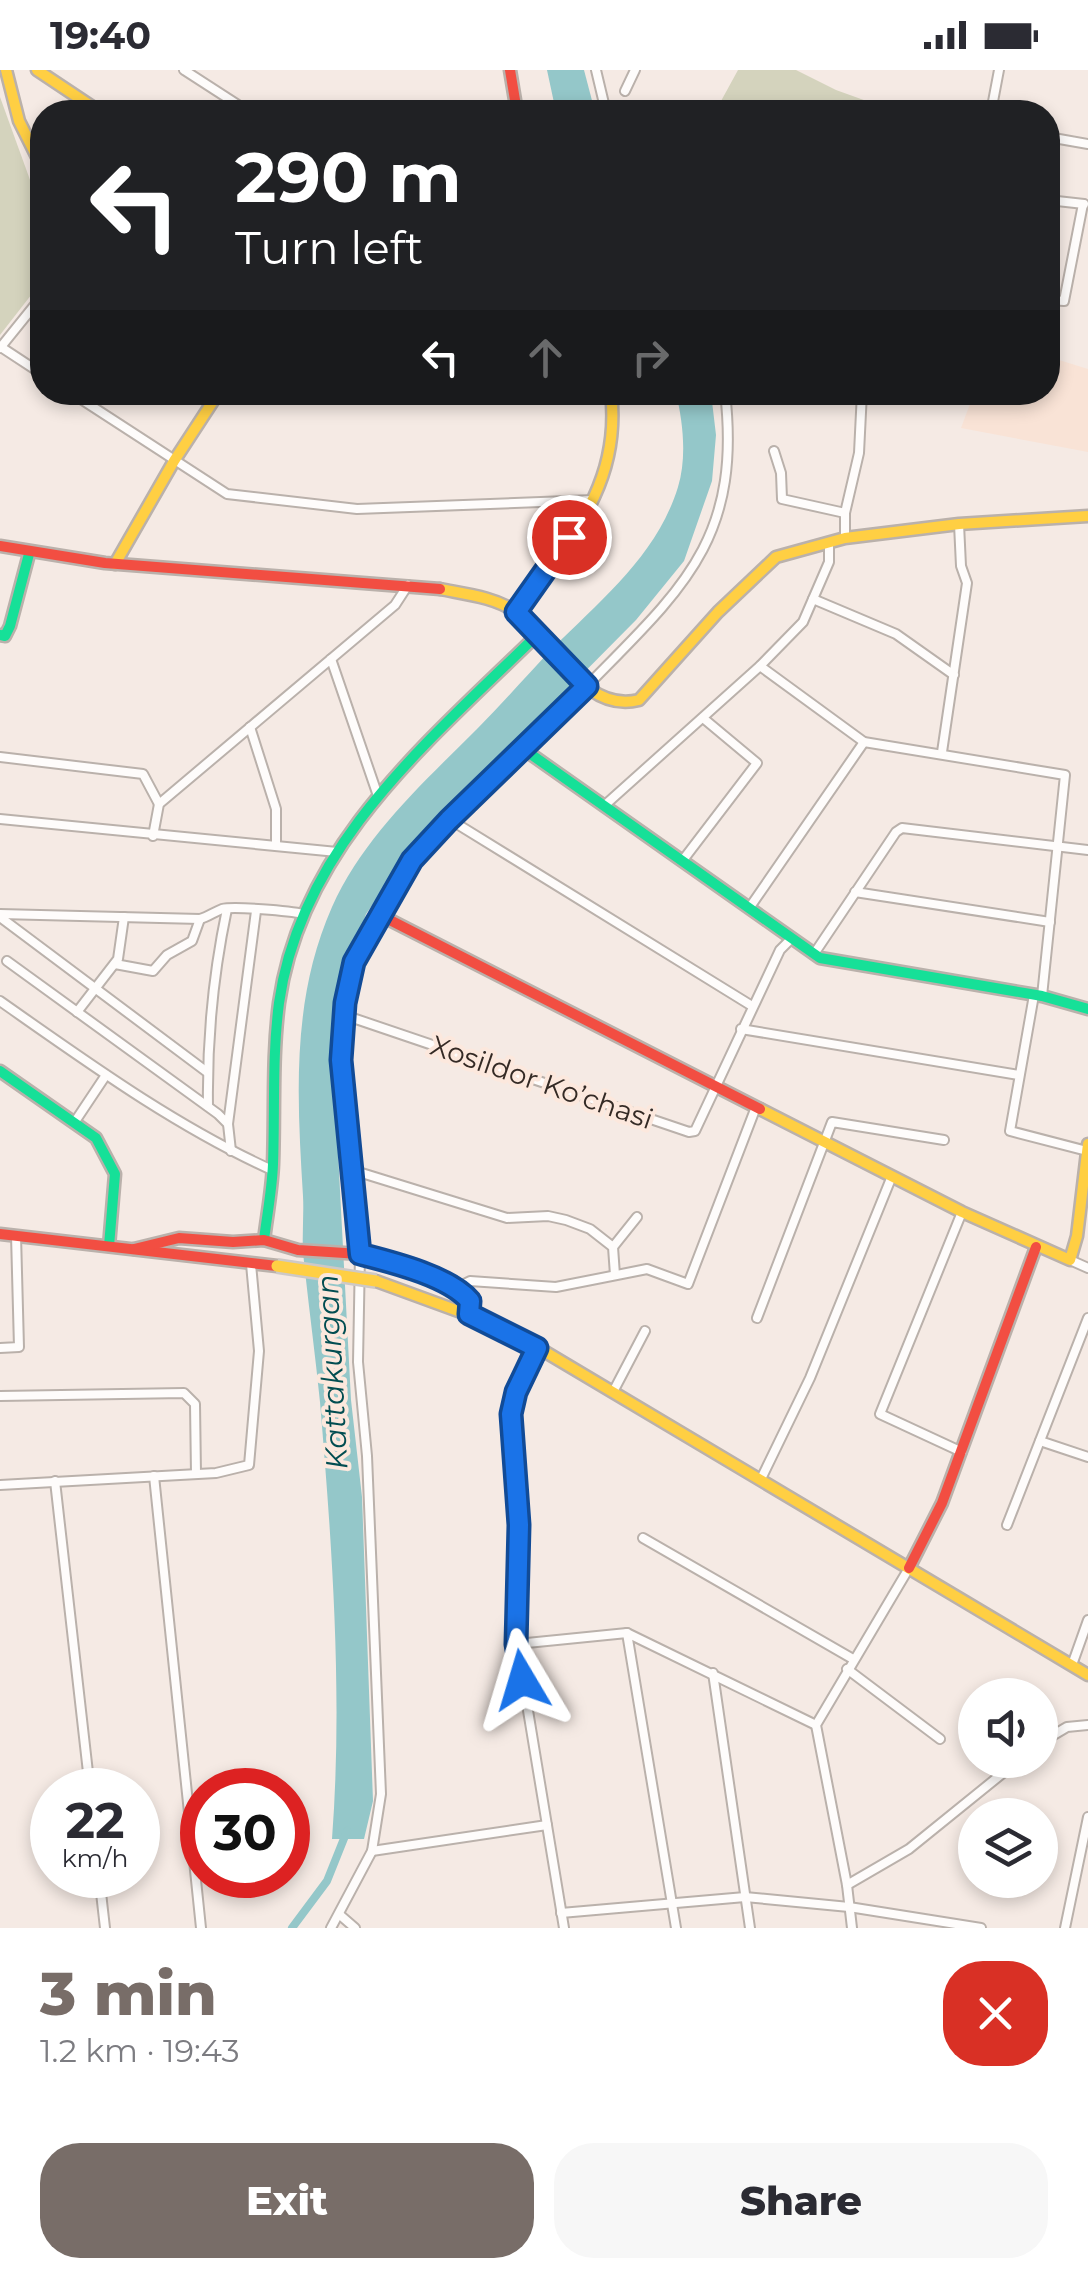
<!DOCTYPE html>
<html lang="en">
<head>
<meta charset="utf-8">
<style>
  body { margin:0; font-family:Montserrat,sans-serif; background:#f7f7f7; color:#2b2b33; height:100vh; display:flex; flex-direction:column; font-size:38px; white-space:nowrap }
  * { box-sizing:border-box; margin:0 }
  p { font-size:32px; color:#7c7c81 }
  .icon { flex:none; width:55px; height:55px; fill:none; stroke:currentColor; stroke-width:2; stroke-linecap:round; stroke-linejoin:round }
  .map { position:relative; height:1858px; overflow:hidden }
  .sheet { display:flex; flex-direction:column; background:#fff; flex:1 }
  .sheet>* { flex:none }
  .top-card { position:absolute; left:30px; top:30px; width:1030px; height:305px; border-radius:40px; box-shadow:0 5px 15px #0003; background:#202124; color:#fff; overflow:hidden }
  .tools { position:absolute; left:958px; top:1608px; display:grid; gap:20px }
  .tools a { display:grid; place-items:center; width:100px; height:100px; border-radius:50%; background:#fff; box-shadow:0 5px 15px #0003; font-size:50px }
  .speed { position:absolute; left:30px; top:1698px; display:flex; gap:20px; font-size:50px; font-weight:700; text-align:center }
  .speed>* { display:grid; place-content:center; width:130px; height:130px; border-radius:50%; background:#fff; box-shadow:0 5px 15px #0003; line-height:1 }
  .speed small { font-size:25px; font-weight:400 }
  .speed .limit { border:15px solid #d22; background:#fff; color:#111 }
  .pin { position:absolute; display:grid; place-items:center; width:85px; height:85px; color:#fff; margin:-42px; border:5px solid #fff; border-radius:50%; box-shadow:0 2px 10px #0007 }
  .me { position:absolute; width:110px; margin:-55px; rotate:353deg; stroke-linejoin:round; filter:drop-shadow(0 0 8px #0008) }
  .turn { display:flex; align-items:center; gap:35px; height:210px; padding:0 40px; font-size:45px }
  .turn .icon { width:130px; height:130px; stroke-width:2.5 }
  .turn b { display:block; font-size:70px; line-height:85px }
  .lanes { display:flex; align-items:center; height:95px; padding:0 40px; background:#0003; justify-content:center; gap:50px; direction:ltr }
  .lanes .off { opacity:.35 }
  .round { display:grid; place-items:center; flex:none; width:105px; height:105px; border-radius:40px; background:#f7f7f7 }
  .overview { display:flex; align-items:center; justify-content:space-between; height:170px; padding:0 40px }
  h1 { font-size:60px; font-weight:800; line-height:75px; color:#786d68 }
  .action { display:flex; gap:20px; margin-top:auto; padding:20px 40px }
  .action a { flex:1; height:115px; border-radius:40px; background:#786d68; color:#fff; font-size:40px; font-weight:800; line-height:115px; text-align:center }
  .action a+a { background:#f7f7f7; color:#2b2b33 }
  .status { display:flex; justify-content:space-between; align-items:center; height:70px; padding:0 50px; background:#fff; direction:ltr }
  .status svg { height:28px; fill:currentColor }
  .map>svg:first-child { display:block }
  .built { fill:#f9e3d6 }
  .green { fill:#d4d3bd }
  .water { fill:#94c7c9 }
  .lines { fill:none; stroke-linecap:round; stroke-linejoin:round }
  .canal { stroke:#94c7c9; stroke-width:8 }
  .street-casing { stroke:#bab1ab; stroke-width:12 }
  .fast-casing { stroke:#bab1ab; stroke-width:15 }
  .slow-casing { stroke:#bab1ab; stroke-width:15 }
  .jam-casing { stroke:#bab1ab; stroke-width:15 }
  .street { stroke:#fefcfb; stroke-width:8 }
  .fast { stroke:#16e098; stroke-width:10 }
  .slow { stroke:#ffcf43; stroke-width:10 }
  .jam { stroke:#f24e42; stroke-width:10 }
  .slow-bridge-casing { stroke:#cec9c6; stroke-width:16; stroke-linecap:butt }
  .slow-bridge { stroke:#ffcf43; stroke-width:11 }
  .route-casing { stroke:#114b97; stroke-width:25 }
  .route { stroke:#1a73e8; stroke-width:18 }
  .labels { text-anchor:middle; dominant-baseline:central; stroke-width:8; stroke-linejoin:round; paint-order:stroke }
  .street-label { font-size:28px; fill:#342a25; stroke:#fce8dd }
  .water-label { font-size:30px; font-style:italic; fill:#024d51; stroke:#fce8dd }
</style>
</head>
<body>
<div class="status"><b>19:40</b><svg viewBox="0 0 49 12"><path d="M0 12V9h3v3zM5 12V6h3v6zM10 12V3h3v9zM15 12V0h3v12zM26 1h20v11H26zM47 4h2v5h-2z"/></svg></div>
<div class="map">
<svg width="1088" height="1858" viewBox="0 0 1088 1858">
  <rect width="100%" height="100%" fill="#f5eae4"/>
  <path class="built" d="M 1048,275 L 1057,277 L 1059,290 L 1088,299 L 1088,382 L 961,358 L 974,323 L 1048,322 Z"/>
  <g class="green">
    <path d="M 738,0 L 796,0 L 836,20 L 897,42 L 715,42 Z"/>
    <path d="M 0,27 L 42,143 L 42,211 L 0,265 Z"/>
  </g>
  <g class="water">
    <path d="M 547,0 L 584,0 L 595,42 L 556,42 Z"/>
    <path d="M 676,323 L 711,323 L 716,365 L 712,411 L 684,491 L 636,550 L 418,770 L 366,844 L 338,929 L 333,987 L 351,1330 L 362,1427 L 373,1731 L 364,1769 L 332,1769 C 343,1624 332,1476 320,1332 C 315,1282 308,1232 303,1182 C 302,1163 304,1145 303,1126 C 297,1027 291,930 332,837 C 364,766 423,713 477,659 C 503,633 527,605 553,578 C 602,529 657,485 678,417 C 687,387 683,352 676,323 Z"/>
  </g>
  <g class="lines">
    <path class="canal" d="M 292,1858 L 327,1811 L 347,1761"/>
    <g class="street-casing">
      <g id="street">
        <path d="M 184,0 L 249,42"/>
        <path d="M 596,0 L 606,42"/>
        <path d="M 625,21 L 635,0"/>
        <path d="M 892,36 L 923,42"/>
        <path d="M 991,42 L 999,0"/>
        <path d="M 1048,67 L 1088,74"/>
        <path d="M 1048,130 L 1084,134"/>
        <path d="M 1048,230 L 1064,231 L 1083,134"/>
        <path d="M 1,277 L 42,304"/>
        <path d="M 0,278 L 42,226"/>
        <path d="M 70,322 L 227,424 L 357,439 L 593,430"/>
        <path d="M 774,381 L 781,403 L 782,429 L 845,443"/>
        <path d="M 845,468 L 845,443 L 859,383 L 862,322"/>
        <path d="M 813,529 L 896,564 L 954,605"/>
        <path d="M 331,589 L 378,726"/>
        <path d="M 760,596 L 864,672 L 1065,705 L 1042,926"/>
        <path d="M 587,616 C 682,519 742,470 725,322"/>
        <path d="M 250,657 L 276,739 L 276,775"/>
        <path d="M 942,682 L 967,513 L 961,496 L 959,454"/>
        <path d="M 0,687 L 143,704 L 159,734"/>
        <path d="M 605,735 L 760,596 L 803,552 L 829,492 L 829,474"/>
        <path d="M 0,749 L 337,782"/>
        <path d="M 449,749 L 752,936"/>
        <path d="M 153,766 L 159,734 L 395,535 L 408,515"/>
        <path d="M 683,790 L 757,693 L 703,648"/>
        <path d="M 855,822 L 1050,852"/>
        <path d="M 750,837 L 864,672"/>
        <path d="M 0,844 L 200,849 C 208,847 214,842 222,839 C 234,836 290,841 304,844"/>
        <path d="M 0,847 L 207,1002"/>
        <path d="M 814,884 L 896,762 L 902,758 L 1088,780"/>
        <path d="M 7,891 L 218,1044 L 228,1054 L 231,1081"/>
        <path d="M 115,894 L 153,901 L 167,885 L 192,871 L 200,849"/>
        <path d="M 1034,925 L 1010,1061 L 1087,1081"/>
        <path d="M 0,931 C 87,992 175,1056 272,1100"/>
        <path d="M 77,942 L 118,889 L 124,847"/>
        <path d="M 344,945 L 689,1062 L 695,1061 L 780,880 L 792,868"/>
        <path d="M 741,959 L 1019,1005"/>
        <path d="M 208,1036 C 207,969 213,905 227,839"/>
        <path d="M 74,1053 L 106,1005"/>
        <path d="M 228,1054 L 256,841"/>
        <path d="M 352,1100 L 507,1148 L 548,1146 L 566,1150 L 590,1159 L 613,1177 L 615,1205"/>
        <path d="M 613,1177 L 637,1147"/>
        <path d="M 1070,1190 L 1088,1198"/>
        <path d="M 456,1218 L 470,1211 L 556,1217 L 647,1199 L 688,1214 L 756,1037"/>
        <path d="M 757,1248 L 832,1052 L 944,1070"/>
        <path d="M 537,1277 L 516,1322 L 511,1344 L 519,1455 L 517,1574 L 564,1858"/>
        <path d="M 0,1278 L 19,1277 L 16,1165"/>
        <path d="M 613,1322 L 645,1261"/>
        <path d="M 0,1326 L 184,1323 L 195,1334 L 196,1404"/>
        <path d="M 1040,1371 L 1088,1387"/>
        <path d="M 962,1382 L 880,1344 L 962,1142"/>
        <path d="M 154,1406 L 201,1858"/>
        <path d="M 761,1409 L 810,1308 L 892,1106"/>
        <path d="M 55,1411 L 90,1720"/>
        <path d="M 0,1415 L 216,1403 L 249,1395 L 259,1281 L 251,1194"/>
        <path d="M 1007,1455 L 1088,1248"/>
        <path d="M 643,1468 L 853,1589"/>
        <path d="M 627,1563 L 676,1858"/>
        <path d="M 517,1574 L 627,1563 L 816,1655"/>
        <path d="M 1072,1595 L 1088,1550"/>
        <path d="M 847,1599 L 940,1669"/>
        <path d="M 713,1603 L 750,1858"/>
        <path d="M 1040,1673 L 1067,1657 L 1088,1655"/>
        <path d="M 372,1781 L 547,1755"/>
        <path d="M 99,1805 L 105,1858"/>
        <path d="M 847,1815 L 909,1779 L 1019,1690"/>
        <path d="M 561,1843 L 745,1827 L 849,1837 L 981,1858"/>
        <path d="M 340,1845 L 355,1858"/>
        <path d="M 331,1858 L 372,1781 L 381,1724 L 367,1386 L 358,1292 L 360,1184"/>
        <path d="M 852,1858 L 847,1815 L 816,1655 L 909,1498"/>
        <path d="M 1065,1858 L 1088,1747"/>
      </g>
    </g>
    <g class="fast-casing">
      <g id="fast">
        <path d="M 0,565 L 5,566 L 10,556 L 29,484"/>
        <path d="M 522,678 L 820,888 L 1042,926 L 1088,939"/>
        <path d="M 0,1001 L 96,1068 L 115,1104 L 109,1176"/>
        <path d="M 264,1170 C 267,1145 272,1120 273,1094 C 275,1040 272,987 279,933 C 301,775 430,670 537,565"/>
        <path d="M 360,1184 L 341,989 L 345,933 L 354,892 L 412,790 L 449,749 L 587,616"/>
      </g>
    </g>
    <g class="slow-casing">
      <g id="slow">
        <path d="M 6,0 L 19,51 L 42,97"/>
        <path d="M 37,0 L 100,42"/>
        <path d="M 115,494 L 174,391 L 219,322"/>
        <path d="M 440,519 C 465,524 495,527 516,542 C 555,570 582,644 639,630 L 718,542 L 776,487 L 845,468 L 959,454 L 1088,446"/>
        <path d="M 515,542 C 568,470 622,417 611,322"/>
        <path d="M 760,1039 L 962,1142 L 1070,1190 L 1077,1166 L 1088,1074"/>
        <path d="M 376,1211 L 469,1245 L 537,1277 L 1088,1605"/>
      </g>
    </g>
    <g class="jam-casing">
      <g id="jam">
        <path d="M 510,0 L 517,42"/>
        <path d="M 0,476 L 105,493 L 440,519"/>
        <path d="M 380,845 L 760,1039"/>
        <path d="M 0,1164 L 277,1196"/>
        <path d="M 134,1179 L 179,1168 L 233,1172 L 264,1170 L 298,1180 L 360,1184 L 456,1218 L 470,1231 L 469,1245"/>
        <path d="M 909,1498 L 942,1433 L 1036,1177"/>
      </g>
    </g>
    <use href="#street" class="street"/>
    <use href="#fast" class="fast"/>
    <use href="#slow" class="slow"/>
    <use href="#jam" class="jam"/>
    <g class="slow-bridge-casing">
      <path id="slow-bridge" d="M 277,1196 L 376,1211"/>
    </g>
    <use href="#slow-bridge" class="slow-bridge"/>
  </g>
  <g class="lines">
    <g class="route-casing">
      <path id="route" d="M 522,1610 L 516,1574 L 519,1455 L 511,1344 L 516,1322 L 537,1278 L 469,1244 L 470,1231 C 449,1206 391,1192 360,1184 L 341,990 L 345,933 L 354,892 L 412,790 L 449,750 L 587,616 L 516,542 L 569,467"/>
    </g>
    <use href="#route" class="route"/>
  </g>
  <g class="labels">
    <g class="street-label">
      <text transform="translate(542 1012) rotate(19)">Xosildor Ko’chasi</text>
    </g>
    <g class="water-label">
      <text transform="translate(332 1302) rotate(-93)">Kattakurgan</text>
    </g>
  </g>
</svg>
<div class="tools">
<a><svg class="icon" aria-label="sound" viewBox="0 0 24 24"><path d="M4 9h4l5-4v14l-5-4H4zM17 9q2 3 0 6"/></svg></a>
<a><svg class="icon" aria-label="layers" viewBox="0 0 24 24"><path d="M12 4l9 5-9 5-9-5zM3 14l9 5 9-5"/></svg></a>
</div>
<div class="speed"><div>22<small>km/h</small></div><div class="limit">30</div></div>
<div class="pin" style="left:569px;top:467px;background:#d93025"><svg class="icon" aria-label="arrive" viewBox="0 0 24 24"><path d="M6 21V4h12l-3 4 3 4H6"/></svg></div>
<svg class="me" style="left:522px;top:1610px" viewBox="-20 -20 40 40"><path d="M0-17L14 15 0 8-14 15z" fill="#1a73e8" stroke="#fff" stroke-width="4"/></svg>
<div class="top-card">
<div class="turn"><svg class="icon" aria-label="left" viewBox="0 0 24 24"><path d="M17 20v-9H6M10 6l-5 5 5 5"/></svg><div><b>290 m</b>Turn left</div></div>
<div class="lanes"><svg class="icon" aria-label="left" viewBox="0 0 24 24"><path d="M17 20v-9H6M10 6l-5 5 5 5"/></svg><svg class="icon off" aria-label="ahead" viewBox="0 0 24 24"><path d="M12 20V5M6 11l6-6 6 6"/></svg><svg class="icon off" aria-label="right" viewBox="0 0 24 24"><path d="M7 20v-9h11M14 6l5 5-5 5"/></svg></div>
</div>
</div>
<section class="sheet">
<div class="overview"><div><h1>3 min</h1><p>1.2 km · 19:43</p></div><a class="round" style="background:#d93025;color:#fff"><svg class="icon" aria-label="close" viewBox="0 0 24 24"><path d="M6 6l12 12M18 6L6 18"/></svg></a></div>
<div class="action"><a>Exit</a><a>Share</a></div>
</section>
</body>
</html>
